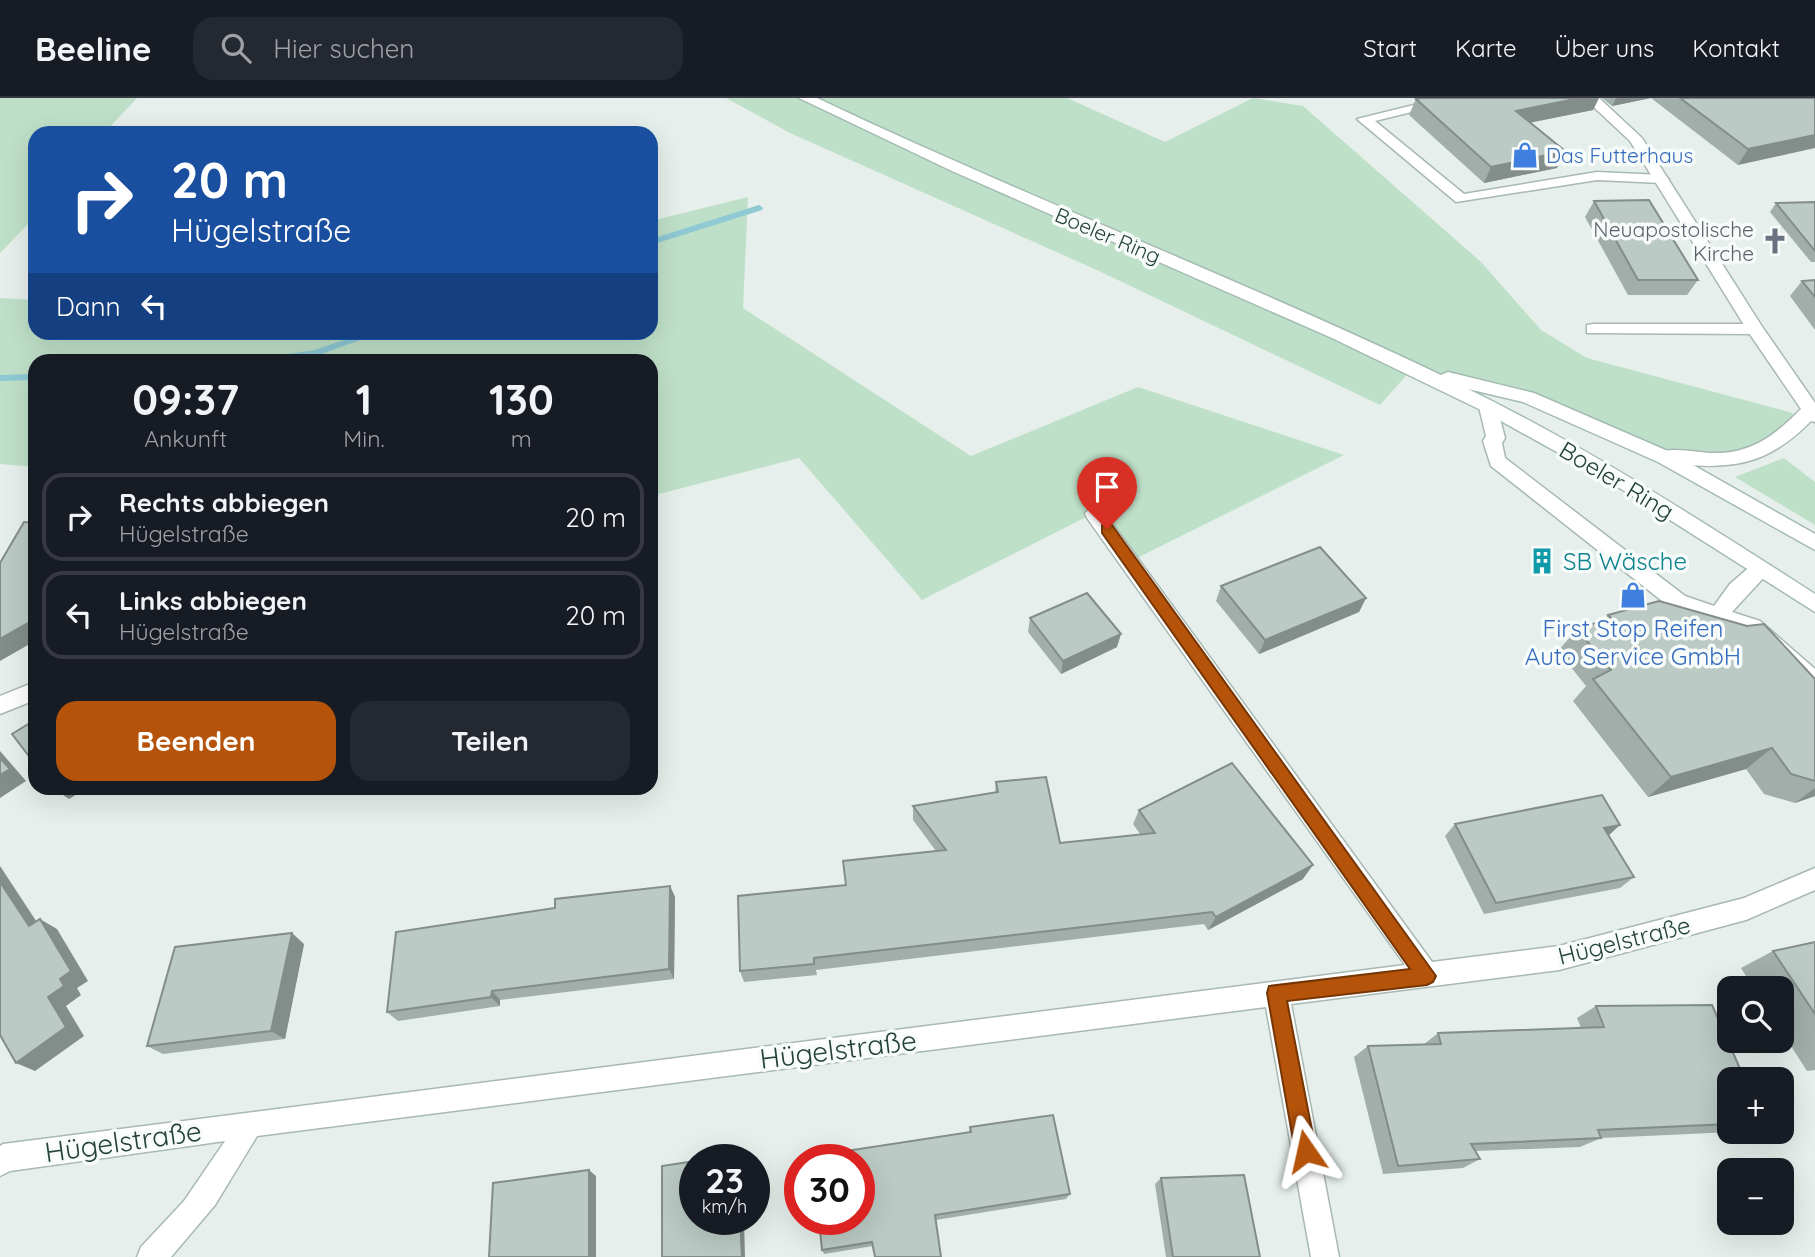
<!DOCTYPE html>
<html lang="de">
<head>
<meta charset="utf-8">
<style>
  body { margin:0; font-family:Quicksand,sans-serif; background:#242831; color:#f1f3f6; height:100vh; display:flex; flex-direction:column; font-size:26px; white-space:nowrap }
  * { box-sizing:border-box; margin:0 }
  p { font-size:23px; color:#9ea1a6 }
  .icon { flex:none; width:38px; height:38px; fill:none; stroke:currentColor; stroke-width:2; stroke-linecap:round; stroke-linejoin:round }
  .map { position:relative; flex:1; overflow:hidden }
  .sheet { position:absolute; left:28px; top:256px; width:630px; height:441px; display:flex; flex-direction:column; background:#171b24; border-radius:21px; box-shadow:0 7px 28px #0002 }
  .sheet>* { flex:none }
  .top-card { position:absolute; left:28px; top:28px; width:630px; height:214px; border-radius:21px; box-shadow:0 7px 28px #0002; background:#1a4fa0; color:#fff; overflow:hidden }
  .tools { position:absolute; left:1717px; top:878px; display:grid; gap:14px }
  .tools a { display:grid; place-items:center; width:77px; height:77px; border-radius:14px; background:#171b24; box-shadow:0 7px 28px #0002; font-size:35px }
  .speed { position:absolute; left:679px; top:1046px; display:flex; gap:14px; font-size:35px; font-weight:700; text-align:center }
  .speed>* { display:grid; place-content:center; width:91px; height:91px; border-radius:50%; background:#171b24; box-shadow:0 7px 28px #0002; line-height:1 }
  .speed small { font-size:18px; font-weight:400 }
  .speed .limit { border:10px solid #d22; background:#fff; color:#111 }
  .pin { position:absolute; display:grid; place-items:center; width:60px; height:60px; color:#fff; margin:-72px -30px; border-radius:50% 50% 50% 0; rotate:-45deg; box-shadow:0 0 7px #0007 }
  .pin .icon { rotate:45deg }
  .me { position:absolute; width:77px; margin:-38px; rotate:349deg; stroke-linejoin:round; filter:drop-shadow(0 0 5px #0008) }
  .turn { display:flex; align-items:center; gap:24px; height:147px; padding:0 28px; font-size:32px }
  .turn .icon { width:91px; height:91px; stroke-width:2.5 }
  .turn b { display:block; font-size:49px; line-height:60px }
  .then { display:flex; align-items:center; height:66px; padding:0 28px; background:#0003; gap:14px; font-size:26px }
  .eta { display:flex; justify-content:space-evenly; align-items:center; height:119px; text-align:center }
  .eta b { font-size:42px; font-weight:700; line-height:49px }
  .cta { display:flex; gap:14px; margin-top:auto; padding:14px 28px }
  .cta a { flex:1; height:80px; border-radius:21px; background:#b45309; color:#fff; font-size:28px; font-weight:700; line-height:80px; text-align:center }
  .cta a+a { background:#242831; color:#f1f3f6 }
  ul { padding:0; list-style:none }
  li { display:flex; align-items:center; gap:21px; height:88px; margin:0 14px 10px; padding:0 14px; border:4px solid #363941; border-radius:21px }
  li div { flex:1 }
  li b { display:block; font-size:26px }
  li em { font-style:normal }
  header { display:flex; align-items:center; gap:42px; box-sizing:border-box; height:98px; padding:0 35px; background:#171b24; border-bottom:2px solid #363941 }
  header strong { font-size:33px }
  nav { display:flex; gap:38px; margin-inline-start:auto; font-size:24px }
  .search { width:490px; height:63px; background:#242831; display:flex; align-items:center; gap:18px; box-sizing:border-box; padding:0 24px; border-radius:21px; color:#9ea1a6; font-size:26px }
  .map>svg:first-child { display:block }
  .green { fill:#bfe0c8 }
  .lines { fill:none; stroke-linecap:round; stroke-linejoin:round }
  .stream { fill:#8ec9d4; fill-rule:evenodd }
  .service-casing { stroke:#a8b8b2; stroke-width:3 }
  .minor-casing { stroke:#a8b8b2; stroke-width:3 }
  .secondary-casing { stroke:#a4bbb3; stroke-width:3 }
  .service { fill:#fff; fill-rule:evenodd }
  .minor { fill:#fff; fill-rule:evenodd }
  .secondary { fill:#fff; fill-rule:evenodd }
  .wall { fill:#a1aea9 }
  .shaded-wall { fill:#838d89 }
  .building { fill:#bbcac4; stroke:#838d89; stroke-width:2 }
  .route { fill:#b45309; stroke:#753606; stroke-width:2 }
  .labels { text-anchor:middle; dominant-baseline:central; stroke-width:7; stroke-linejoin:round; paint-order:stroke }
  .far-shop-label { font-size:21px; fill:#366cbe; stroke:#f7fbf9; text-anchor:start }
  .far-worship-label { font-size:21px; fill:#5b616d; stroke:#f7fbf9; text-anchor:end }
  .far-street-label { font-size:21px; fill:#24423a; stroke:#f7fbf9 }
  .street-label { font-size:24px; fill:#24423a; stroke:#f7fbf9 }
  .culture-label { font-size:24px; fill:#0d838f; stroke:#f7fbf9; text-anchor:start }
  .shop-label { font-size:24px; fill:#366cbe; stroke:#f7fbf9 }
  .near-street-label { font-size:28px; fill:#24423a; stroke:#f7fbf9 }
</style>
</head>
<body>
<header>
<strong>Beeline</strong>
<div class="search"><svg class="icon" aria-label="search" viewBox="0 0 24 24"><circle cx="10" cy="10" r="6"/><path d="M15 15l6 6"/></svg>Hier suchen</div>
<nav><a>Start</a><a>Karte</a><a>Über uns</a><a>Kontakt</a></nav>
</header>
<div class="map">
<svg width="1815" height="1159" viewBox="0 0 1815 1159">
  <rect width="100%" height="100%" fill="#e6efeb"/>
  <g class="green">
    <path d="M 0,0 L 137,0 L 104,35 L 35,35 L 35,119 L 0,155 Z"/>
    <path d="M 726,0 L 1067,0 L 1165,44 L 1253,0 L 1303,8 L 1480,163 L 1541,232 L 1587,260 L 1793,315 L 1783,343 L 1753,358 L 1664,359 L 1528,299 L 1412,271 L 1380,307 L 1099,173 L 790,35 Z"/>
    <path d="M 748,99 L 743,210 L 971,358 L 1138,289 L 1344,357 L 1131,463 L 1094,415 L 922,502 L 799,360 L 651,398 L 651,262 L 35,262 L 35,369 L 0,366 L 0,200 L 35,202 L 35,234 L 651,234 L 651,123 Z"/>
    <path d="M 1784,360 L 1815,384 L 1815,427 L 1735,379 Z"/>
  </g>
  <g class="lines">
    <g class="stream">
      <path d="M 759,107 L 763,110 L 762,112 L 651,147 L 651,141 Z"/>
      <path d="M 366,234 L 382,234 L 316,258 L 287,262 L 263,262 L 268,259 L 315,252 Z"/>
      <path d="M 35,276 L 35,282 L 0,283 L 0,277 Z"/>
    </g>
    <g class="service-casing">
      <g id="service">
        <path d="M 1442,0 L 1468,0 L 1375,23 L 1464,96 L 1597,74 L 1662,77 L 1669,81 L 1662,85 L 1597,82 L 1456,104 L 1357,21 Z"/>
        <path d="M 1593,226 L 1755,226 L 1763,231 L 1755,236 L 1587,235 L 1587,227 Z"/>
        <path d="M 1488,303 L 1497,309 L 1505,340 L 1502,345 L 1505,360 L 1685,498 L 1714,508 L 1730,486 L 1753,466 L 1767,466 L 1770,471 L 1767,476 L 1732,514 L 1760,523 L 1815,571 L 1815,593 L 1808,590 L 1746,535 L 1671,510 L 1491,368 L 1483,343 L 1486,338 L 1479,309 Z"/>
      </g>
    </g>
    <g class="minor-casing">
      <g id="minor">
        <path d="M 1584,0 L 1599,0 L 1642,40 L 1761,227 L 1815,305 L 1815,324 L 1811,323 C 1771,363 1741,371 1685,367 C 1675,366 1661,368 1655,359 C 1663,346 1698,355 1712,355 C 1751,356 1774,338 1801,311 L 1749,235 L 1630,43 Z"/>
        <path d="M 1094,408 L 1101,410 L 1432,864 L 1559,848 L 1744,800 L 1815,770 L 1815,792 L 1746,822 L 1559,872 L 1291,906 L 1339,1159 L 1311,1159 L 1266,909 L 257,1038 L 215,1107 L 171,1159 L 137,1159 L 141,1149 L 184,1103 L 225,1043 L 10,1073 L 0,1078 L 0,1048 L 3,1046 L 1405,867 L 1087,420 L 1085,415 Z"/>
        <path d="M 35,584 L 35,602 L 0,616 L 0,598 Z"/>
      </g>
    </g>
    <g class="secondary-casing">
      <path id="secondary" d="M 799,0 L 817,0 C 1023,98 1236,179 1441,277 L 1448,274 L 1534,295 L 1670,354 L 1815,436 L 1815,452 L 1658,364 L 1523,304 L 1468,291 C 1589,350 1701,423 1815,496 L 1815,514 L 1607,382 L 1483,313 L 1332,240 L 952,73 Z"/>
    </g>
    <use href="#service" class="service"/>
    <use href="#minor" class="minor"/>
    <use href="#secondary" class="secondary"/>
  </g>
  <g class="wall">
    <path d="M 1421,0 L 1599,0 L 1593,12 L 1530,24 L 1557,70 L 1484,85 L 1409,17 L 1416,1 Z"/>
    <path d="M 1602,0 L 1815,0 L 1738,67 L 1651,0 L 1612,8 Z"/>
    <path d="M 1594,103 L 1698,182 L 1687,197 L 1628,197 L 1585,119 Z"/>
    <path d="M 1815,104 L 1815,164 L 1811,164 L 1770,114 L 1776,105 Z"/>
    <path d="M 1815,182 L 1815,232 L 1790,198 L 1802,183 Z"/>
    <path d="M 1221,488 L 1366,500 L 1359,514 L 1259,556 L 1216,503 Z"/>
    <path d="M 1608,517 L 1815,581 L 1815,698 L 1795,705 L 1764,696 L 1746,671 L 1648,699 L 1573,603 L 1586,588 L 1558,553 L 1577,531 L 1604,522 Z"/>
    <path d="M 1030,520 L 1117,549 L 1061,576 L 1028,534 Z"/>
    <path d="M 996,684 L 1060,745 L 1140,736 L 1133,726 L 1139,712 L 1303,781 L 1208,832 L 1204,826 L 816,872 L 817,877 L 744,884 L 740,873 L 846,787 L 936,753 L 913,722 L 913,708 L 995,694 Z"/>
    <path d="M 1455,726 L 1608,737 L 1634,779 L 1620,790 L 1484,816 L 1445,738 Z"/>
    <path d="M 670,788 L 675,799 L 674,881 L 500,902 L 500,908 L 398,923 L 387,914 L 555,810 Z"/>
    <path d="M 1815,844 L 1815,972 L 1807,973 L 1782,934 L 1782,891 L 1754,891 L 1741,870 L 1773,853 Z"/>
    <path d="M 304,846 L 285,941 L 163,956 L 147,948 Z"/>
    <path d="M 1596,908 L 1729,982 L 1729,1034 L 1733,1034 L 1601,1040 L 1580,1049 L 1476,1053 L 1480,1061 L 1463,1070 L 1383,1076 L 1354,959 L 1368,948 L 1423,947 L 1438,935 L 1581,930 L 1577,920 Z"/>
    <path d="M 970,1029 L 1070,1096 L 1066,1101 L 936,1122 L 873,1148 L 824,1156 L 822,1152 L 969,1035 Z"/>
    <path d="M 1161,1080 L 1260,1159 L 1166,1159 L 1155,1086 Z"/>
  </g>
  <g class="shaded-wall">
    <path d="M 1580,0 L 1599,0 L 1593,12 L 1509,29 L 1516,13 Z"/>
    <path d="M 1616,0 L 1651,0 L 1612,8 Z"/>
    <path d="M 1815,37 L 1815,50 L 1738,67 L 1748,51 Z"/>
    <path d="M 1565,53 L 1557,70 L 1484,85 L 1491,69 Z"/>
    <path d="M 1366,500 L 1359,514 L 1259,556 L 1265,542 Z"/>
    <path d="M 35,521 L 35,543 L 0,563 L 0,541 Z"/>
    <path d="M 1121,536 L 1117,549 L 1061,576 L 1063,563 Z"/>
    <path d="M 1772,650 L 1746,671 L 1648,699 L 1671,679 Z"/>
    <path d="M 0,653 L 26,683 L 0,700 Z"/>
    <path d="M 53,690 L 87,690 L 69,701 Z"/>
    <path d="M 1815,690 L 1815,698 L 1795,705 Z"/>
    <path d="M 1620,727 L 1607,739 L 1604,730 Z"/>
    <path d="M 1313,767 L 1303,781 L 1208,832 L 1216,819 Z"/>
    <path d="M 0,768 L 46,838 L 29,828 L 0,784 Z"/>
    <path d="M 670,788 L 675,799 L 674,881 L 669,871 Z"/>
    <path d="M 40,821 L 57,831 L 88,883 L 77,890 L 81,897 L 66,908 L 84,938 L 35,973 L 16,965 L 48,899 L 60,881 Z"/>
    <path d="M 292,835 L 304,846 L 285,941 L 271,933 Z"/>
    <path d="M 492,893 L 500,902 L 500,908 L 491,899 Z"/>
    <path d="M 589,1072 L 596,1078 L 596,1159 L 589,1159 Z"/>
    <path d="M 740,1122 L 744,1122 L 745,1159 L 742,1159 Z"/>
  </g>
  <g class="building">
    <path d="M 1421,0 L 1580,0 L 1516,13 L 1565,53 L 1491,69 L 1416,1 Z"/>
    <path d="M 1680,0 L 1815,0 L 1815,37 L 1748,51 Z"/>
    <path d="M 1649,102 L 1698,182 L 1638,182 L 1594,103 Z"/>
    <path d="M 1815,104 L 1815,153 L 1776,105 Z"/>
    <path d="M 1815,182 L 1815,199 L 1802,183 Z"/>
    <path d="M 24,424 L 35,425 L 35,521 L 0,541 L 0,465 Z"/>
    <path d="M 1320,449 L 1366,500 L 1265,542 L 1221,488 Z"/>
    <path d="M 1087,495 L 1121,536 L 1063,563 L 1030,520 Z"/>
    <path d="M 1659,503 L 1747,528 L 1764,526 L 1815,581 L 1815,683 L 1791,676 L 1772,650 L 1671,679 L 1593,581 L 1611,572 L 1577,531 L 1611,520 L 1608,517 Z"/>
    <path d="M 35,622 L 35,666 L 12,636 Z"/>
    <path d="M 0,660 L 10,671 L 0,677 Z"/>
    <path d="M 1232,665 L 1313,767 L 1216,819 L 1212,814 L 814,860 L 814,866 L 740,873 L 738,798 L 846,787 L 843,763 L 946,752 L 913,708 L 998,694 L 996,684 L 1046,679 L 1060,745 L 1155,735 L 1139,712 Z"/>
    <path d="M 1602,697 L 1620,727 L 1604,730 L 1634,779 L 1496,805 L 1455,726 Z"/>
    <path d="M 0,784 L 29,828 L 40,821 L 71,873 L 60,881 L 64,888 L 48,899 L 66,929 L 16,965 L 0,937 Z"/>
    <path d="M 670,788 L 669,871 L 492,893 L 491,899 L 387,914 L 396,834 L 555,810 L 555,801 Z"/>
    <path d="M 292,835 L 271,933 L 147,948 L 175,849 Z"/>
    <path d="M 1815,844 L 1815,916 L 1773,853 Z"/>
    <path d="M 1712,907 L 1745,982 L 1729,982 L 1729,1026 L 1598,1032 L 1601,1040 L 1471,1046 L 1480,1061 L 1398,1068 L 1368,948 L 1441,946 L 1438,935 L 1604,929 L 1596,908 Z"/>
    <path d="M 1053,1017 L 1070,1096 L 935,1117 L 941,1159 L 875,1159 L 872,1144 L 822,1152 L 819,1122 L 859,1122 L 859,1062 L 814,1062 L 813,1058 L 971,1034 L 970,1029 Z"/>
    <path d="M 737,1058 L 737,1062 L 703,1062 Z"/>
    <path d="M 695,1063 L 695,1122 L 740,1122 L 742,1159 L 662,1159 L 662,1068 Z"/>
    <path d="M 589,1072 L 589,1159 L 489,1159 L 493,1085 Z"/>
    <path d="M 1244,1077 L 1260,1159 L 1173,1159 L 1161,1080 Z"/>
  </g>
  <path class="route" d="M 1107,425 L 1112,427 L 1436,878 L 1433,884 L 1427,887 L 1287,903 L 1316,1053 L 1313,1060 L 1306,1063 L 1298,1060 L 1295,1053 L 1267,895 L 1269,888 L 1410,871 L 1102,435 L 1102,427 Z"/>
  <defs>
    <g id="shop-bare" transform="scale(2.1)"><path d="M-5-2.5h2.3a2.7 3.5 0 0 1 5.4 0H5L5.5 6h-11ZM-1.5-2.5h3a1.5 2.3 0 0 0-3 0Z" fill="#3f7fe0" stroke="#f7fbf9" stroke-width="2.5" paint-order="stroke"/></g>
    <g id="church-bare" transform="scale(2.1)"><path d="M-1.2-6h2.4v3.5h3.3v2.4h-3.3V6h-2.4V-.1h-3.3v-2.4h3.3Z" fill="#6b7280" stroke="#f7fbf9" stroke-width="2.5" paint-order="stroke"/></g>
    <g id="building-bare" transform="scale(2.1)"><path d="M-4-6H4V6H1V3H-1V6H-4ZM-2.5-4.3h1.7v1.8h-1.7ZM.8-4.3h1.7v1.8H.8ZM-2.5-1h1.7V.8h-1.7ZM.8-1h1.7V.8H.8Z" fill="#0f9aa8" stroke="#f7fbf9" stroke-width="2.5" paint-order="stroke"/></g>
  </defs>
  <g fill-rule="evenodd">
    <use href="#shop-bare" x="1525" y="57"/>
    <use href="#church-bare" x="1775" y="143"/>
    <use href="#building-bare" x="1542" y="463"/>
    <use href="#shop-bare" x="1633" y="497"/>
  </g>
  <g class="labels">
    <g class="far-shop-label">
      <text x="1546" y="57">Das Futterhaus</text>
    </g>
    <g class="far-worship-label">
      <text x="1754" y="131">Neuapostolische<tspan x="1754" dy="24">Kirche</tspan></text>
    </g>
    <g class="far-street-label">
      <text transform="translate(1108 137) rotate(23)">Boeler Ring</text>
    </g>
    <g class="street-label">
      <text transform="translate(1617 382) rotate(31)">Boeler Ring</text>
      <text transform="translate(1624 842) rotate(-14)">Hügelstraße</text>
    </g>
    <g class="culture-label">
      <text x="1563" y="463">SB Wäsche</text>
    </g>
    <g class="shop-label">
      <text x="1633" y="530">First Stop Reifen<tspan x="1633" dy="28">Auto Service GmbH</tspan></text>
    </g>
    <g class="near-street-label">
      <text transform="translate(838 951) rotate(-7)">Hügelstraße</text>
      <text transform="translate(123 1043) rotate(-8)">Hügelstraße</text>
    </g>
  </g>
</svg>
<div class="tools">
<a><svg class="icon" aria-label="search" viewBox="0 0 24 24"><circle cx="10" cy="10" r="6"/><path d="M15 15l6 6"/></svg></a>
<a>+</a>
<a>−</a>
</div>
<div class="speed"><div>23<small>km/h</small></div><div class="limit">30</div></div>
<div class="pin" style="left:1107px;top:431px;background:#d93025"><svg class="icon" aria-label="arrive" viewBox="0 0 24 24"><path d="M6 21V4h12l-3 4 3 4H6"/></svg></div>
<svg class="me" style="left:1306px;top:1053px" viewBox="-20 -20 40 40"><path d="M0-17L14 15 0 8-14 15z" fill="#b45309" stroke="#fff" stroke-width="4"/></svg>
<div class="top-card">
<div class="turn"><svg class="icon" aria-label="right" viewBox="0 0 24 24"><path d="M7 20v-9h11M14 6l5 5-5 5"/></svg><div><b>20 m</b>Hügelstraße</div></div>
<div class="then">Dann<svg class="icon" aria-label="left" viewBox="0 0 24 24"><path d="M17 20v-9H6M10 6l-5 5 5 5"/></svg></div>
</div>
<section class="sheet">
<div class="eta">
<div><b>09:37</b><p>Ankunft</p></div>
<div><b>1</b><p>Min.</p></div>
<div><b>130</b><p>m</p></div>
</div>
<ul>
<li><svg class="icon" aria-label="right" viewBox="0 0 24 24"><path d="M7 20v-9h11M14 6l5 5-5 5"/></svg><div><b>Rechts abbiegen</b><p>Hügelstraße</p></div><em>20 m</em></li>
<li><svg class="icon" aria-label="left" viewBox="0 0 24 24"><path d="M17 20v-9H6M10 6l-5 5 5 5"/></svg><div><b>Links abbiegen</b><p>Hügelstraße</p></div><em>20 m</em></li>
</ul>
<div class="cta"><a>Beenden</a><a>Teilen</a></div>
</section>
</div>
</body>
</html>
